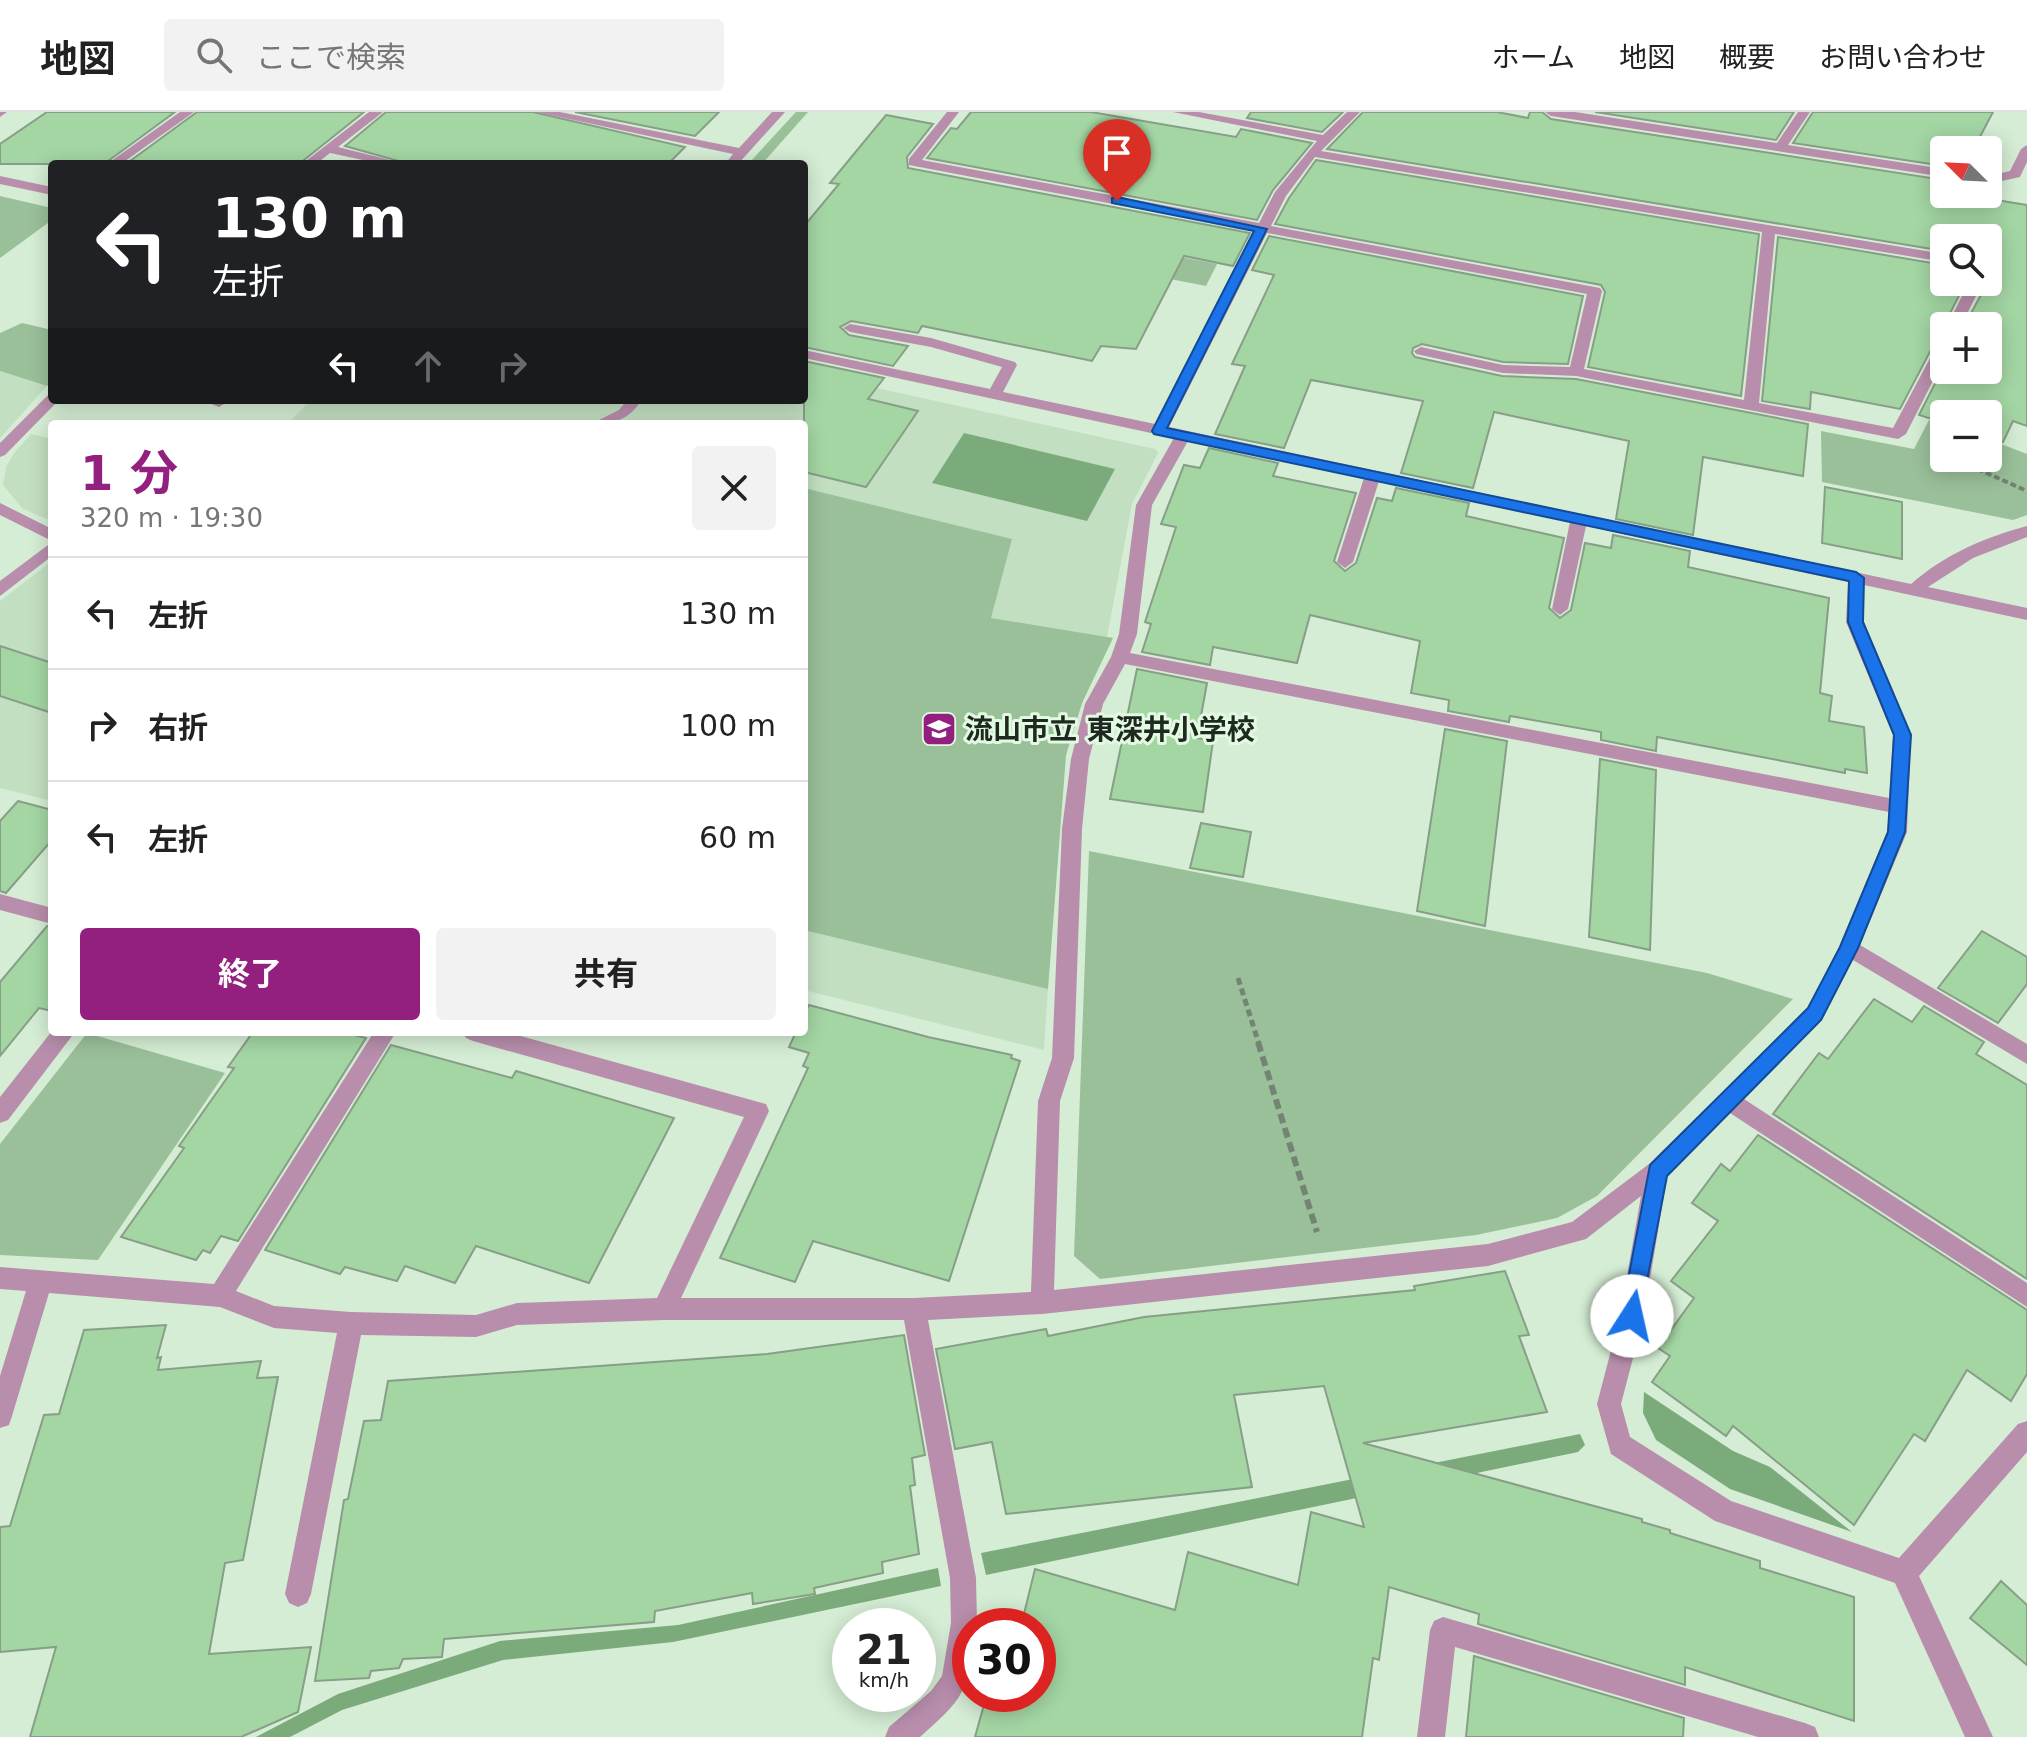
<!DOCTYPE html>
<html lang="ja">
<head>
<meta charset="utf-8">
<style>
  body { margin:0; font-family:"DejaVu Sans","Noto Sans JP",sans-serif; background:#f2f2f2; color:#222; height:100vh; display:flex; flex-direction:column; font-size:30px; white-space:nowrap }
  * { box-sizing:border-box; margin:0 }
  p { font-size:26px; color:#767676 }
  .icon { flex:none; width:44px; height:44px; fill:none; stroke:currentColor; stroke-width:2; stroke-linecap:round; stroke-linejoin:round }
  .map { position:relative; flex:1; overflow:hidden }
  .panel { position:absolute; left:48px; top:308px; width:760px; height:616px; display:flex; flex-direction:column; background:#fff; border-radius:8px; box-shadow:0 4px 20px #0003 }
  .panel>* { flex:none }
  .hud { position:absolute; left:48px; top:48px; width:760px; height:244px; border-radius:8px; box-shadow:0 4px 20px #0003; background:#202124; color:#fff; overflow:hidden }
  .needle { width:52px; rotate:294deg }
  .tools { position:absolute; left:1930px; top:24px; display:grid; gap:16px }
  .tools a { display:grid; place-items:center; width:72px; height:72px; border-radius:8px; background:#fff; box-shadow:0 4px 20px #0003; font-size:40px }
  .speed { position:absolute; left:832px; top:1496px; display:flex; gap:16px; font-size:40px; font-weight:700; text-align:center }
  .speed>* { display:grid; place-content:center; width:104px; height:104px; border-radius:50%; background:#fff; box-shadow:0 4px 20px #0003; line-height:1 }
  .speed small { font-size:20px; font-weight:400 }
  .speed .limit { border:12px solid #d22; background:#fff; color:#111 }
  .pin { position:absolute; display:grid; place-items:center; width:68px; height:68px; color:#fff; margin:-82px -34px; border-radius:50% 50% 50% 0; rotate:-45deg; box-shadow:0 0 8px #0007 }
  .pin .icon { rotate:45deg }
  .me { position:absolute; width:88px; margin:-44px; rotate:10deg; stroke-linejoin:round; filter:drop-shadow(0 0 6px #0008) }
  .turn { display:flex; align-items:center; gap:28px; height:168px; padding:0 32px; font-size:36px }
  .turn .icon { width:104px; height:104px; stroke-width:2.5 }
  .turn b { display:block; font-size:56px; line-height:68px }
  .lanes { display:flex; align-items:center; height:76px; padding:0 32px; background:#0003; justify-content:center; gap:40px; direction:ltr }
  .lanes .off { opacity:.35 }
  .round { display:grid; place-items:center; flex:none; width:84px; height:84px; border-radius:8px; background:#f2f2f2 }
  .overview { display:flex; align-items:center; justify-content:space-between; height:136px; padding:0 32px }
  h1 { font-size:48px; font-weight:700; line-height:60px; color:#931f7e }
  .button { display:flex; gap:16px; margin-top:auto; padding:16px 32px }
  .button a { flex:1; height:92px; border-radius:8px; background:#931f7e; color:#fff; font-size:32px; font-weight:700; line-height:92px; text-align:center }
  .button a+a { background:#f2f2f2; color:#222 }
  ul { padding:0; list-style:none }
  li { display:flex; align-items:center; gap:24px; height:112px; padding:0 32px; border-top:2px solid #e0e0e0 }
  li div { flex:1 }
  li b { display:block; font-size:30px }
  li em { font-style:normal }
  header { display:flex; align-items:center; gap:48px; box-sizing:border-box; height:112px; padding:0 40px; background:#fff; border-bottom:2px solid #e0e0e0 }
  header strong { font-size:38px }
  nav { display:flex; gap:44px; margin-inline-start:auto; font-size:28px }
  .search { width:560px; height:72px; background:#f2f2f2; display:flex; align-items:center; gap:20px; box-sizing:border-box; padding:0 28px; border-radius:8px; color:#767676; font-size:30px }
  .map>svg:first-child { display:block }
  .built { fill:#c3dfc2 }
  .green { fill:#9ac09a }
  .water { fill:#7bab7b }
  .building { fill:#a4d6a4; stroke:#879e87; stroke-width:2 }
  .lines { fill:none; stroke-linecap:round; stroke-linejoin:round }
  .path-far2 { stroke:#748474; stroke-width:4; stroke-dasharray:6 3; stroke-linecap:butt }
  .path-far1 { stroke:#748474; stroke-width:5; stroke-dasharray:7 4; stroke-linecap:butt }
  .path { stroke:#748474; stroke-width:6; stroke-dasharray:10 5; stroke-linecap:butt }
  .minor { fill:#b88eac; fill-rule:evenodd }
  .route { fill:#1a73e8; stroke:#114b97; stroke-width:2 }
  .labels { text-anchor:middle; dominant-baseline:central; stroke-width:6; stroke-linejoin:round; paint-order:stroke }
  .poi-label { font-size:28px; font-weight:bold; fill:#202920; stroke:#e2fae1; text-anchor:start }
</style>
</head>
<body>
<header>
<strong>地図</strong>
<div class="search"><svg class="icon" aria-label="search" viewBox="0 0 24 24"><circle cx="10" cy="10" r="6"/><path d="M15 15l6 6"/></svg>ここで検索</div>
<nav><a>ホーム</a><a>地図</a><a>概要</a><a>お問い合わせ</a></nav>
</header>
<div class="map">
<svg width="2027" height="1625" viewBox="0 0 2027 1625">
  <rect width="100%" height="100%" fill="#d5edd4"/>
  <g class="built">
    <path d="M 0,259 L 47,274 L 0,326 Z"/>
    <path d="M 804,260 L 1155,337 L 1158,341 L 1132,392 L 1107,525 L 1113,526 L 1082,591 L 1066,643 L 1059,706 L 1044,938 L 804,878 L 804,312 L 287,312 L 311,288 L 804,288 Z"/>
    <path d="M 31,322 L 52,327 L 52,409 L 23,397 L 3,373 L 6,355 L 14,341 Z"/>
    <path d="M 52,449 L 52,689 L 0,676 L 0,489 Z"/>
  </g>
  <g class="green">
    <path d="M 796,0 L 808,0 L 762,52 L 748,52 Z"/>
    <path d="M 0,84 L 52,96 L 52,108 L 0,146 Z"/>
    <path d="M 999,110 L 1217,152 L 1206,174 L 985,131 Z"/>
    <path d="M 22,211 L 52,218 L 52,269 L 47,274 L 0,259 L 0,221 Z"/>
    <path d="M 1929,308 L 1944,313 L 1944,346 L 1988,346 L 1988,327 L 2027,342 L 2027,403 L 2013,408 L 1822,370 L 1821,319 L 1914,337 Z"/>
    <path d="M 804,376 L 1012,427 L 991,506 L 1113,526 L 1082,591 L 1066,643 L 1048,877 L 804,818 Z"/>
    <path d="M 1089,739 L 1707,861 L 1793,887 L 1597,1084 L 1557,1106 L 1476,1123 L 1100,1167 L 1074,1144 Z"/>
    <path d="M 87,921 L 225,961 L 98,1148 L 0,1143 L 0,1032 Z"/>
  </g>
  <g class="water">
    <path d="M 964,321 L 1115,357 L 1087,409 L 932,371 Z"/>
    <path d="M 1644,1280 L 1733,1339 L 1770,1355 L 1852,1420 L 1730,1377 L 1656,1328 L 1643,1301 Z"/>
    <path d="M 1580,1322 L 1585,1333 L 1578,1340 L 986,1463 L 981,1441 Z"/>
    <path d="M 938,1456 L 941,1474 L 673,1530 L 503,1548 L 342,1598 L 290,1625 L 256,1625 L 338,1582 L 500,1529 L 678,1513 Z"/>
  </g>
  <g class="building">
    <path d="M 47,0 L 175,0 L 104,52 L 0,52 L 0,32 Z"/>
    <path d="M 197,0 L 364,0 L 299,52 L 126,52 Z"/>
    <path d="M 386,0 L 533,0 L 685,35 L 668,52 L 409,52 L 345,34 Z"/>
    <path d="M 575,0 L 719,0 L 695,24 Z"/>
    <path d="M 971,0 L 1091,0 L 1236,25 L 1241,17 L 1312,31 L 1273,78 L 1257,108 L 927,46 L 951,16 L 957,17 Z"/>
    <path d="M 1251,0 L 1343,0 L 1322,20 L 1247,6 Z"/>
    <path d="M 1363,0 L 1497,0 L 1528,6 L 1530,0 L 1542,0 L 1551,7 L 1944,68 L 1944,82 L 1984,82 L 1984,86 L 2027,93 L 2027,314 L 2013,309 L 2003,330 L 1988,325 L 1988,302 L 1944,302 L 1944,311 L 1919,303 L 1944,254 L 1944,258 L 1988,258 L 1988,214 L 1964,214 L 1988,170 L 1988,126 L 1944,126 L 1944,139 L 1327,37 Z"/>
    <path d="M 1595,0 L 1794,0 L 1776,28 Z"/>
    <path d="M 1813,0 L 1993,0 L 1973,38 L 1944,38 L 1944,54 L 1793,31 Z"/>
    <path d="M 886,3 L 933,12 L 907,45 L 908,56 L 1250,121 L 1233,154 L 1184,144 L 1136,237 L 1101,234 L 1092,249 L 922,214 L 918,221 L 851,209 L 840,215 L 849,223 L 908,234 L 893,254 L 804,235 L 804,114 L 839,72 L 830,71 Z"/>
    <path d="M 1316,48 L 1759,122 L 1741,284 L 1588,255 L 1605,180 L 1601,173 L 1275,112 L 1289,86 Z"/>
    <path d="M 1269,124 L 1583,184 L 1568,252 L 1503,250 L 1422,232 L 1413,236 L 1412,241 L 1415,245 L 1502,264 L 1576,267 L 1808,312 L 1803,364 L 1703,345 L 1693,423 L 1616,407 L 1629,329 L 1545,311 L 1494,300 L 1473,376 L 1401,361 L 1423,289 L 1311,268 L 1284,336 L 1215,322 L 1245,254 L 1232,252 L 1274,163 L 1252,158 Z"/>
    <path d="M 1778,125 L 1944,153 L 1944,170 L 1966,170 L 1944,213 L 1944,226 L 1934,232 L 1900,297 L 1811,280 L 1810,297 L 1762,289 Z"/>
    <path d="M 804,249 L 884,266 L 868,287 L 918,299 L 866,375 L 804,360 Z"/>
    <path d="M 1209,336 L 1278,351 L 1273,364 L 1356,381 L 1334,449 L 1345,459 L 1356,451 L 1377,386 L 1392,389 L 1396,376 L 1469,391 L 1466,404 L 1564,426 L 1549,496 L 1560,506 L 1571,498 L 1585,431 L 1611,436 L 1613,423 L 1690,439 L 1688,455 L 1829,486 L 1820,581 L 1832,584 L 1829,609 L 1864,615 L 1867,661 L 1845,657 L 1845,661 L 1657,625 L 1656,639 L 1601,628 L 1601,620 L 1510,604 L 1509,610 L 1448,599 L 1449,588 L 1411,581 L 1420,529 L 1310,503 L 1297,551 L 1213,535 L 1210,553 L 1142,540 L 1151,512 L 1145,510 L 1176,415 L 1161,412 L 1184,353 L 1200,356 Z"/>
    <path d="M 1825,375 L 1902,390 L 1902,447 L 1822,431 Z"/>
    <path d="M 0,534 L 52,551 L 52,601 L 0,584 Z"/>
    <path d="M 1137,557 L 1207,571 L 1197,626 L 1213,629 L 1203,700 L 1110,687 Z"/>
    <path d="M 1445,617 L 1507,629 L 1485,814 L 1417,799 Z"/>
    <path d="M 1600,647 L 1656,658 L 1650,838 L 1589,825 Z"/>
    <path d="M 18,689 L 52,698 L 52,728 L 6,781 L 0,779 L 0,709 Z"/>
    <path d="M 1201,711 L 1251,720 L 1243,765 L 1190,756 Z"/>
    <path d="M 47,814 L 52,815 L 52,899 L 39,896 L 0,944 L 0,870 Z"/>
    <path d="M 1982,819 L 2027,845 L 2027,872 L 1998,911 L 1938,876 Z"/>
    <path d="M 1874,887 L 1912,910 L 1924,894 L 1984,930 L 1976,942 L 2027,973 L 2027,1167 L 1773,1002 L 1819,941 L 1828,947 Z"/>
    <path d="M 809,893 L 928,925 L 1012,943 L 1011,946 L 1020,949 L 949,1169 L 813,1129 L 795,1170 L 720,1146 L 808,956 L 803,954 L 809,941 L 789,935 L 796,920 L 804,920 L 804,903 Z"/>
    <path d="M 253,920 L 343,920 L 366,926 L 238,1129 L 221,1124 L 210,1141 L 203,1138 L 196,1148 L 121,1125 L 184,1036 L 179,1034 L 234,956 L 228,955 Z"/>
    <path d="M 391,933 L 512,966 L 516,959 L 674,1006 L 589,1171 L 476,1134 L 455,1171 L 405,1154 L 397,1169 L 345,1155 L 340,1162 L 265,1138 Z"/>
    <path d="M 1758,1023 L 2027,1198 L 2027,1262 L 2011,1289 L 1967,1258 L 1925,1329 L 1914,1322 L 1854,1413 L 1733,1314 L 1726,1324 L 1652,1270 L 1670,1244 L 1658,1236 L 1694,1186 L 1671,1169 L 1718,1109 L 1692,1091 L 1721,1052 L 1730,1059 Z"/>
    <path d="M 1505,1159 L 1529,1223 L 1519,1224 L 1547,1300 L 1363,1331 L 1642,1407 L 1642,1410 L 1670,1418 L 1670,1421 L 1760,1449 L 1760,1456 L 1854,1485 L 1854,1609 L 1685,1555 L 1685,1573 L 1478,1512 L 1479,1502 L 1389,1475 L 1379,1548 L 1373,1546 L 1362,1625 L 975,1625 L 987,1582 L 1038,1582 L 1038,1514 L 1021,1514 L 1035,1457 L 1175,1498 L 1188,1440 L 1298,1473 L 1311,1400 L 1364,1415 L 1324,1274 L 1234,1283 L 1252,1375 L 1006,1402 L 992,1330 L 955,1337 L 936,1237 L 1046,1217 L 1048,1224 L 1144,1205 L 1415,1178 L 1414,1174 Z"/>
    <path d="M 166,1213 L 157,1246 L 161,1245 L 158,1258 L 261,1249 L 257,1266 L 278,1265 L 243,1448 L 225,1451 L 209,1542 L 311,1535 L 298,1600 L 241,1625 L 30,1625 L 56,1535 L 0,1540 L 0,1415 L 10,1414 L 44,1303 L 59,1302 L 84,1218 Z"/>
    <path d="M 904,1223 L 925,1343 L 912,1346 L 915,1373 L 910,1374 L 919,1442 L 882,1450 L 883,1461 L 814,1476 L 815,1482 L 753,1492 L 752,1481 L 655,1499 L 654,1510 L 444,1527 L 442,1545 L 403,1547 L 399,1556 L 371,1559 L 369,1566 L 315,1569 L 344,1388 L 348,1387 L 364,1309 L 381,1308 L 388,1269 L 767,1242 Z"/>
    <path d="M 2001,1469 L 2027,1493 L 2027,1553 L 1970,1506 Z"/>
    <path d="M 1474,1544 L 1684,1606 L 1683,1625 L 1466,1625 Z"/>
  </g>
  <g class="lines">
    <g class="path-far2">
      <path d="M 1932,337 L 1944,342"/>
      <path d="M 1953,346 L 2027,379"/>
    </g>
    <path class="path-far1" d="M 1238,866 L 1259,932"/>
    <path class="path" d="M 1258,930 L 1317,1120"/>
    <g class="minor">
      <path d="M 0,0 L 7,0 L 0,5 Z"/>
      <path d="M 180,0 L 194,0 L 121,52 L 107,52 Z"/>
      <path d="M 369,0 L 383,0 L 338,35 L 406,52 L 382,52 L 330,41 L 316,52 L 302,52 Z"/>
      <path d="M 536,0 L 560,0 L 739,36 L 772,0 L 785,0 L 738,52 L 725,52 L 733,42 Z"/>
      <path d="M 947,0 L 959,0 L 922,48 L 1259,111 L 1275,80 L 1317,29 L 1173,0 L 1199,0 L 1323,23 L 1347,0 L 1360,0 L 1321,39 L 1944,142 L 1944,150 L 1775,122 L 1759,291 L 1893,316 L 1937,233 L 1944,229 L 1944,247 L 1906,322 L 1898,327 L 1576,264 L 1503,261 L 1416,242 L 1414,239 L 1421,235 L 1503,253 L 1570,255 L 1587,182 L 1267,121 L 1169,315 L 1911,472 C 1944,443 1985,425 2027,414 L 2027,425 L 1973,446 L 1928,475 L 2027,496 L 2027,508 L 1864,473 L 1864,510 L 1911,623 L 1907,720 L 1860,833 L 2027,932 L 2027,952 L 1853,848 L 1822,908 L 1744,987 L 2027,1171 L 2027,1195 L 1730,1001 L 1667,1064 L 1644,1204 L 1621,1292 L 1630,1325 L 1731,1389 L 1899,1446 L 2018,1312 L 2027,1309 L 2027,1340 L 1919,1464 L 1993,1625 L 1965,1625 L 1895,1471 L 1715,1409 L 1611,1342 L 1597,1292 L 1620,1204 L 1641,1084 L 1586,1127 L 1488,1154 L 1042,1202 L 928,1208 L 976,1466 L 977,1511 L 977,1514 L 970,1514 C 970,1577 968,1583 920,1625 L 885,1625 L 889,1615 L 931,1579 L 942,1564 L 951,1511 L 950,1466 L 904,1208 L 664,1208 L 517,1213 L 476,1225 L 361,1223 L 311,1482 L 307,1491 L 298,1495 L 289,1491 L 285,1482 L 337,1221 L 274,1216 L 220,1195 L 49,1181 L 12,1304 L 9,1313 L 0,1316 L 0,1264 L 26,1179 L 0,1177 L 0,1155 L 214,1172 L 374,920 L 396,920 L 236,1179 L 274,1194 L 351,1200 L 476,1203 L 517,1191 L 657,1186 L 744,1005 L 473,929 L 466,926 L 462,920 L 506,920 L 766,992 L 769,999 L 681,1186 L 914,1186 L 1031,1180 L 1038,989 L 1052,946 L 1062,717 L 1071,647 L 1085,592 L 1111,545 L 1119,522 L 1136,393 L 1174,326 L 804,246 L 804,238 L 990,277 L 1002,255 L 931,235 L 850,220 L 843,216 L 850,212 L 931,226 L 1015,250 L 1017,253 L 1003,280 L 1155,312 L 1255,119 L 909,53 L 909,47 ZM 1315,45 L 1762,120 L 1744,288 L 1584,257 L 1602,179 L 1600,176 L 1271,114 L 1286,84 ZM 1188,329 L 1364,366 L 1337,450 L 1345,456 L 1353,450 L 1379,369 L 1570,410 L 1552,497 L 1560,503 L 1568,497 L 1586,414 L 1848,470 L 1846,510 L 1893,623 L 1889,686 L 1130,541 L 1137,522 L 1152,393 ZM 1125,552 L 1889,700 L 1887,720 L 1839,835 L 1808,896 L 1649,1052 L 1572,1110 L 1488,1132 L 1054,1178 L 1060,989 L 1074,946 L 1082,717 L 1089,647 L 1103,592 Z"/>
      <path d="M 1545,0 L 1575,0 L 1777,31 L 1798,0 L 1810,0 L 1788,33 L 1944,57 L 1944,65 L 1551,4 Z"/>
      <path d="M 2027,33 L 2027,50 L 2020,65 L 1988,72 L 1988,64 L 2010,59 L 2021,37 Z"/>
      <path d="M 0,64 L 52,75 L 52,83 L 0,72 Z"/>
      <path d="M 1969,170 L 1983,170 L 1961,214 L 1947,214 Z"/>
      <path d="M 52,282 L 52,288 L 59,288 L 57,290 L 5,343 L 0,345 L 0,331 L 47,284 Z"/>
      <path d="M 202,288 L 225,288 L 227,290 L 219,295 Z"/>
      <path d="M 627,288 L 642,288 C 628,308 615,312 591,312 L 619,298 Z"/>
      <path d="M 0,391 L 52,417 L 52,429 L 0,403 Z"/>
      <path d="M 52,430 L 52,444 L 0,484 L 0,469 Z"/>
      <path d="M 0,782 L 52,796 L 52,812 L 0,798 Z"/>
      <path d="M 52,919 L 75,920 L 8,1008 L 0,1011 L 0,985 Z"/>
      <path d="M 1443,1505 L 1805,1611 L 1815,1615 L 1819,1625 L 1758,1625 L 1455,1535 L 1445,1625 L 1417,1625 L 1430,1518 L 1434,1509 Z"/>
    </g>
  </g>
  <path class="route" d="M 1117,85 L 1267,117 L 1167,316 L 1856,460 L 1864,466 L 1863,510 L 1911,623 L 1905,720 L 1858,836 L 1821,908 L 1667,1064 L 1639,1211 L 1632,1214 L 1624,1211 L 1621,1204 L 1650,1053 L 1808,896 L 1840,835 L 1888,720 L 1894,623 L 1848,510 L 1849,469 L 1154,322 L 1152,319 L 1254,119 L 1112,91 L 1112,86 Z"/>
  <defs>
    <g id="school-square" transform="scale(1.8)"><rect x="-9" y="-9" width="18" height="18" rx="4" fill="#931f7e" stroke="#e2fae1"/><path d="M0-5L7-2L0 1L-7-2ZM-4 1L0 2.5L4 1V4Q0 6-4 4Z" fill="#fff"/></g>
  </defs>
  <g fill-rule="evenodd">
    <use href="#school-square" x="939" y="617"/>
  </g>
  <g class="labels">
    <g class="poi-label">
      <text x="965" y="617">流山市立 東深井小学校</text>
    </g>
  </g>
</svg>
<div class="tools">
<a><svg class="needle" viewBox="-14 -14 28 28"><path d="M0-13l5 13h-10z" fill="#e53935"/><path d="M0 13l5-13h-10z" fill="#767676"/></svg></a>
<a><svg class="icon" aria-label="search" viewBox="0 0 24 24"><circle cx="10" cy="10" r="6"/><path d="M15 15l6 6"/></svg></a>
<a>+</a>
<a>−</a>
</div>
<div class="speed"><div>21<small>km/h</small></div><div class="limit">30</div></div>
<div class="pin" style="left:1117px;top:89px;background:#d93025"><svg class="icon" aria-label="arrive" viewBox="0 0 24 24"><path d="M6 21V4h12l-3 4 3 4H6"/></svg></div>
<svg class="me" style="left:1632px;top:1204px" viewBox="-20 -20 40 40"><circle r="19" fill="#fff"/><path d="M0-13L10 11 0 6-10 11z" fill="#1a73e8"/></svg>
<div class="hud">
<div class="turn"><svg class="icon" aria-label="left" viewBox="0 0 24 24"><path d="M17 20v-9H6M10 6l-5 5 5 5"/></svg><div><b>130 m</b>左折</div></div>
<div class="lanes"><svg class="icon" aria-label="left" viewBox="0 0 24 24"><path d="M17 20v-9H6M10 6l-5 5 5 5"/></svg><svg class="icon off" aria-label="ahead" viewBox="0 0 24 24"><path d="M12 20V5M6 11l6-6 6 6"/></svg><svg class="icon off" aria-label="right" viewBox="0 0 24 24"><path d="M7 20v-9h11M14 6l5 5-5 5"/></svg></div>
</div>
<section class="panel">
<div class="overview"><div><h1>1 分</h1><p>320 m · 19:30</p></div><a class="round"><svg class="icon" aria-label="close" viewBox="0 0 24 24"><path d="M6 6l12 12M18 6L6 18"/></svg></a></div>
<ul>
<li><svg class="icon" aria-label="left" viewBox="0 0 24 24"><path d="M17 20v-9H6M10 6l-5 5 5 5"/></svg><div><b>左折</b></div><em>130 m</em></li>
<li><svg class="icon" aria-label="right" viewBox="0 0 24 24"><path d="M7 20v-9h11M14 6l5 5-5 5"/></svg><div><b>右折</b></div><em>100 m</em></li>
<li><svg class="icon" aria-label="left" viewBox="0 0 24 24"><path d="M17 20v-9H6M10 6l-5 5 5 5"/></svg><div><b>左折</b></div><em>60 m</em></li>
</ul>
<div class="button"><a>終了</a><a>共有</a></div>
</section>
</div>
</body>
</html>
